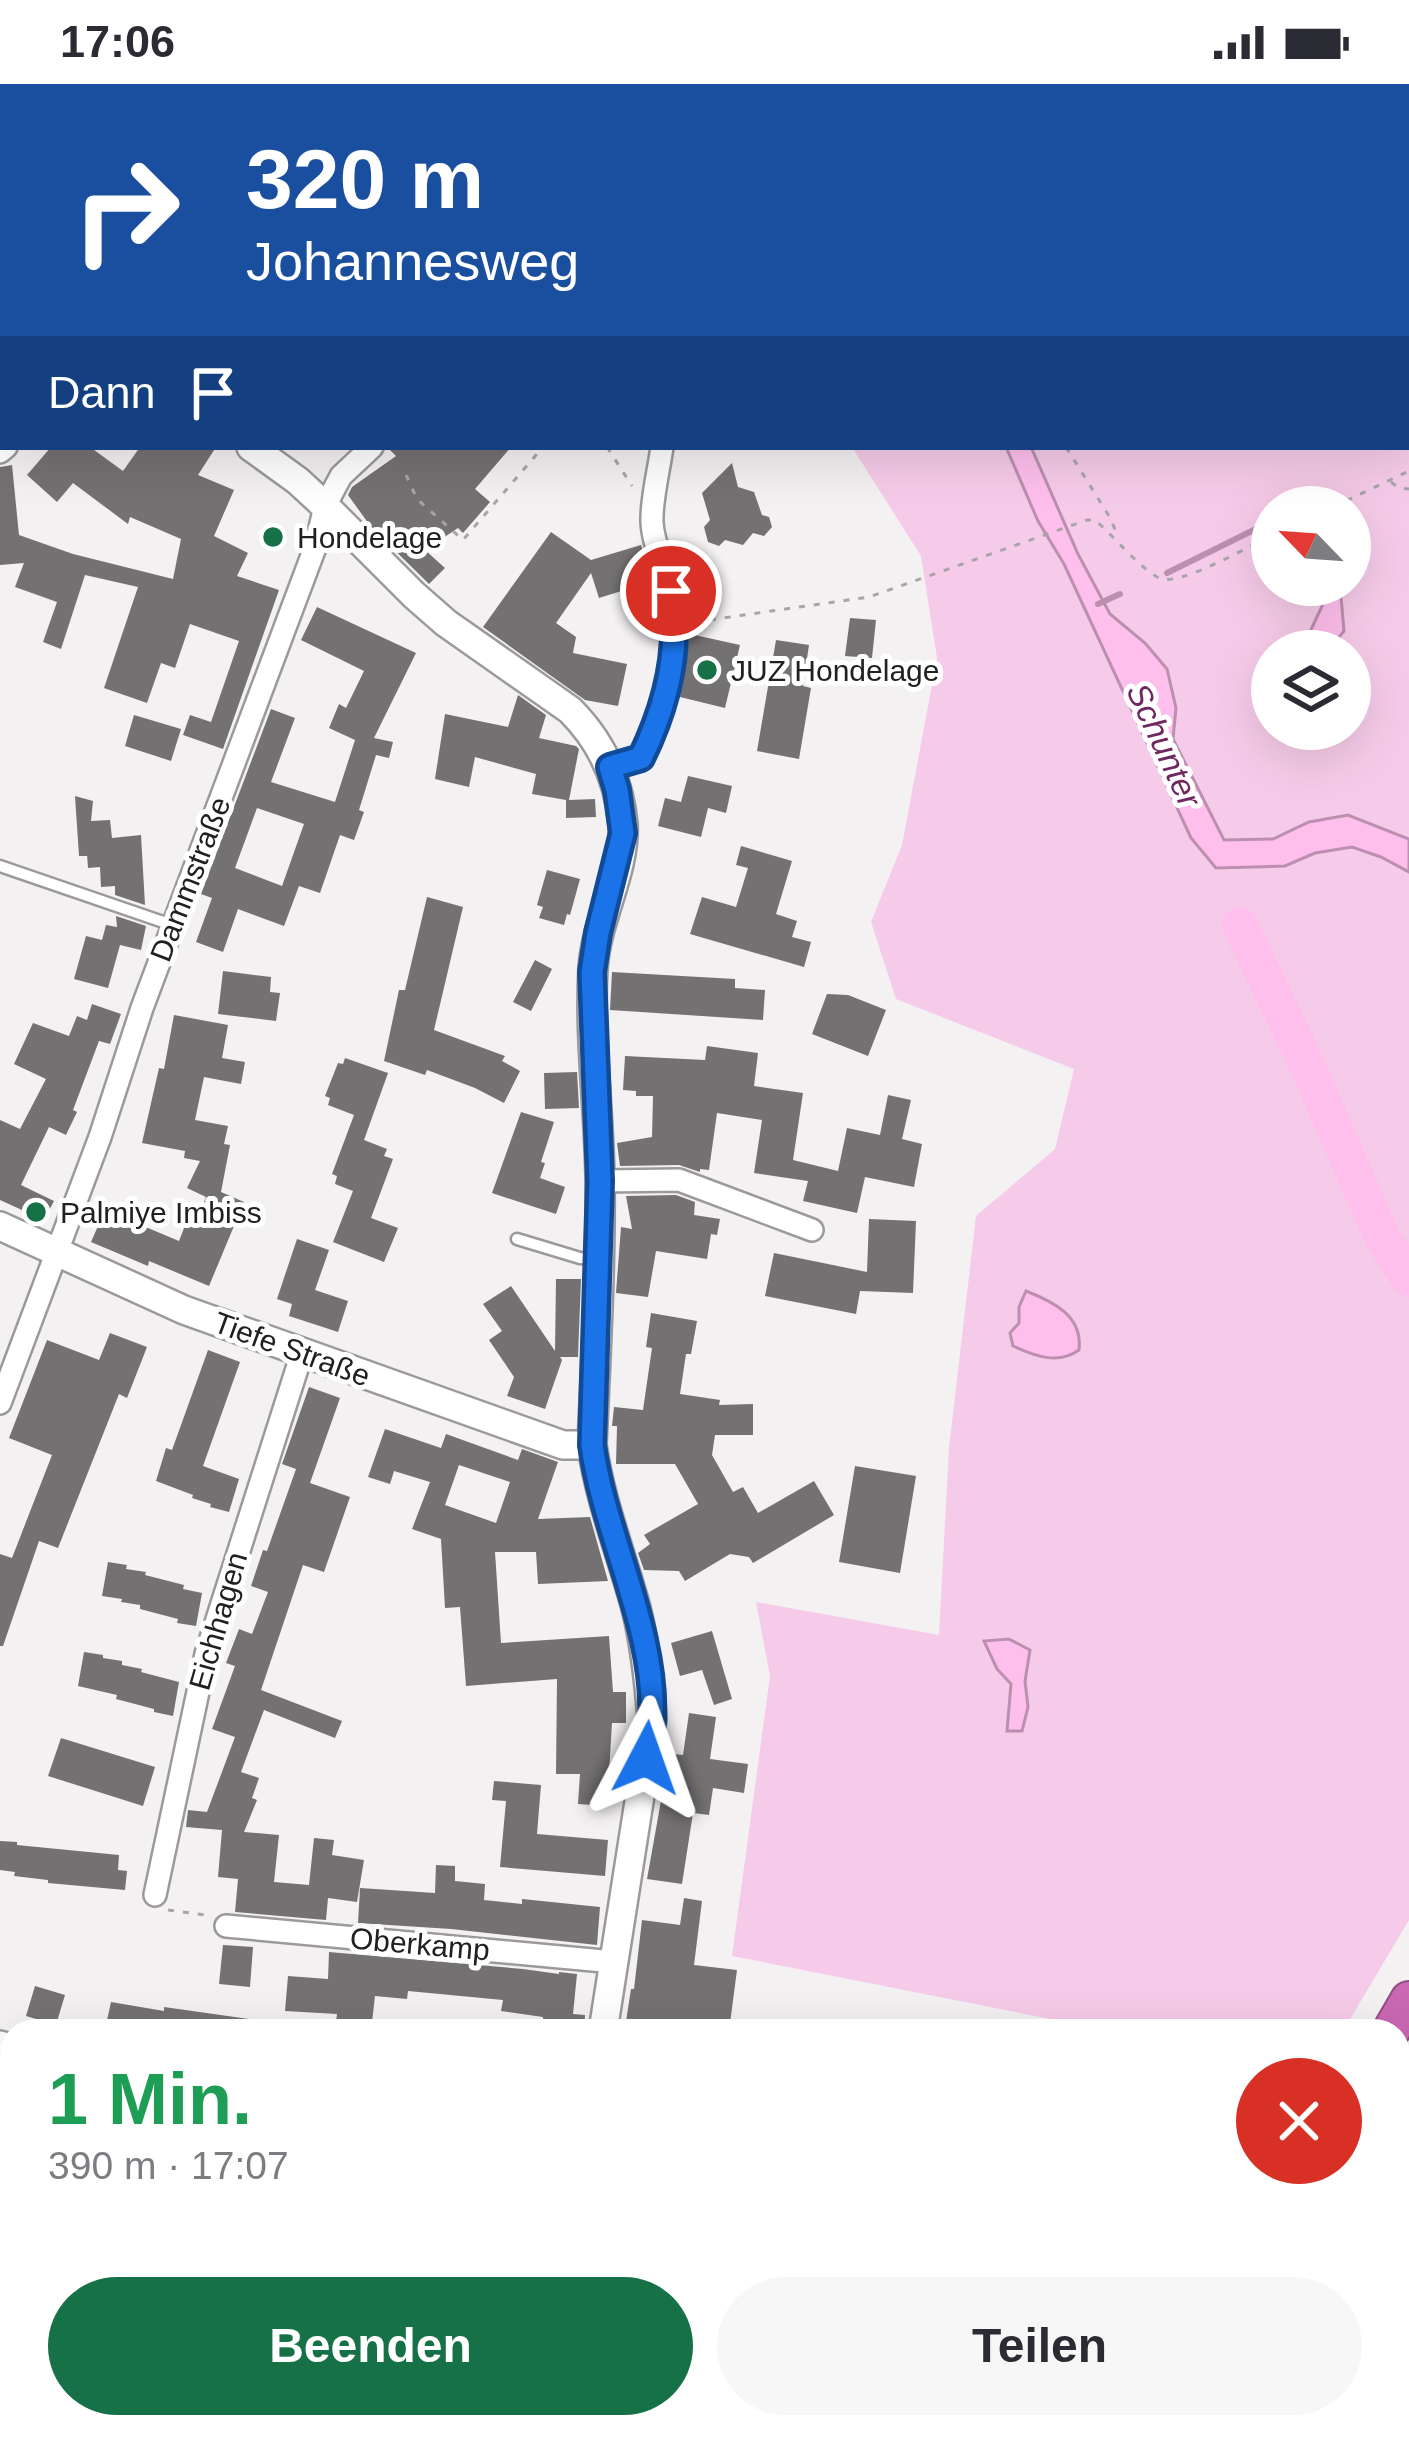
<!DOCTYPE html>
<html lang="de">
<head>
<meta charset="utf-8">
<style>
  body { margin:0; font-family:Arial,sans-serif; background:#f7f7f7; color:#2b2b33; height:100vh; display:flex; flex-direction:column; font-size:45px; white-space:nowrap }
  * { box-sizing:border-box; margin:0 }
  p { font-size:39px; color:#7c7c81 }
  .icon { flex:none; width:66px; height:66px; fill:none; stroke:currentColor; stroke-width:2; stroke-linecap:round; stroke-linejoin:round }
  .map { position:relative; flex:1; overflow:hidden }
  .panel { position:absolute; left:0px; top:1935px; width:1410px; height:420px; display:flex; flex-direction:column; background:#fff; border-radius:36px 36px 0 0; box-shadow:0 12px 48px #0002 }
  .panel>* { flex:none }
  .hud { position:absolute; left:0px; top:0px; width:1410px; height:366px; box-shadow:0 12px 48px #0002; background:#1a4fa0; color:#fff; overflow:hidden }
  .needle { width:78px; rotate:295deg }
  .tools { position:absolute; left:1251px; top:402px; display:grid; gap:24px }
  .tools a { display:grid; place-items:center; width:120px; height:120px; border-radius:50%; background:#fff; box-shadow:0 12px 48px #0002; font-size:60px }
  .pin { position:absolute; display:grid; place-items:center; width:102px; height:102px; color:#fff; margin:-51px; border:6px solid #fff; border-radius:50%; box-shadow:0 3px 12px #0007 }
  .me { position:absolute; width:132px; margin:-66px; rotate:4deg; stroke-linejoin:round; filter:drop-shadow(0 0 9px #0008) }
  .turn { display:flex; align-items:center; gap:42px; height:252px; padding:0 48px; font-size:54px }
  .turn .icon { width:156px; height:156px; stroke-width:2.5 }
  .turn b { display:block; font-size:84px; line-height:102px }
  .then { display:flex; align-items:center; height:114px; padding:0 48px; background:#0003; gap:24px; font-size:45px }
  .round { display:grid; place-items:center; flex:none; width:126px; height:126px; border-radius:63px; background:#f7f7f7 }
  .summary { display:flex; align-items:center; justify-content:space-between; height:204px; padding:0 48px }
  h1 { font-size:72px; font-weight:700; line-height:90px; color:#1e9e55 }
  .primary-button { display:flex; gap:24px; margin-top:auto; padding:24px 48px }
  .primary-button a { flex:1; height:138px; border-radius:72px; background:#167146; color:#fff; font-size:48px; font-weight:700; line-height:138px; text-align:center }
  .primary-button a+a { background:#f7f7f7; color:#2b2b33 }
  .status { display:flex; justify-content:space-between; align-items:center; height:84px; padding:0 60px; background:#fff; direction:ltr }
  .status svg { height:33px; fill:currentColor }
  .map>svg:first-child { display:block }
  .green { fill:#f6cbe9; fill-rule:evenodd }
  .water { fill:#febfed; stroke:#bc8fb0; stroke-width:3 }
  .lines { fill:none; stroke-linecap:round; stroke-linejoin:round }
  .stream { stroke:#bc8fb0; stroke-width:6 }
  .river { stroke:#febfed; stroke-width:36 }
  .building { fill:#747173; fill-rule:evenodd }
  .lane-casing { stroke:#9c999b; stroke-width:15 }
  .street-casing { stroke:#9c999b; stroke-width:26 }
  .secondary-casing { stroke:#9c999b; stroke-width:32 }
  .highway-casing { stroke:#8f4f80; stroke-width:40 }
  .path { stroke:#a7a5a7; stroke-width:3; stroke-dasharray:6 9; stroke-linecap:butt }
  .lane { stroke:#fff; stroke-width:10 }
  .street { stroke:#fff; stroke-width:21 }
  .secondary { stroke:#fff; stroke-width:27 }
  .highway { stroke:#ca68b3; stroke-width:36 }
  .route-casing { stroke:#114b97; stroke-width:30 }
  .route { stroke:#1a73e8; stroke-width:21 }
  .poi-dot { fill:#167146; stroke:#fff; stroke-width:4.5 }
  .labels { text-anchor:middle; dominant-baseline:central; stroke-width:10; stroke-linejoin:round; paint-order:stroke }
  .poi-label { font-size:30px; fill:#212021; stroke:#fff; text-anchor:start }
  .street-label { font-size:30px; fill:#212021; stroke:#fff }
  .water-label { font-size:33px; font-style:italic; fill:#6f2760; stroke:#fff }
</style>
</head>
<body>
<div class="status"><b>17:06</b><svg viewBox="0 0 49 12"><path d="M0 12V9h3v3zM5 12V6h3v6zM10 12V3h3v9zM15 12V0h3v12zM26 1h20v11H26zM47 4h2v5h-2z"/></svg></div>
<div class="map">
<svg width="1409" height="2355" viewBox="0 0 1409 2355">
  <rect width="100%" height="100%" fill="#f4f1f3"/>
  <g class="green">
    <path d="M 182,0 L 1409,0 L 1409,755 L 1348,731 L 1309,738 L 1273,755 L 1225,756 L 1172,655 L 1176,624 L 1145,559 L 1110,530 L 1059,429 L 1038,438 L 1064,480 L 1191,754 L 1285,782 L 1315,769 L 1352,763 L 1381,773 L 1409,788 L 1409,1836 L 1343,1947 L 1111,1947 L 732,1872 L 770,1592 L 756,1518 L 939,1551 L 949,1364 L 976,1132 L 1055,1065 L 1074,985 L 896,915 L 871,838 L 902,761 L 937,574 L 921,472 L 852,363 L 1407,363 L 1407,3 L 182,3 ZM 1272,423 L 1350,423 L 1350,501 L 1272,501 ZM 1272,567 L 1350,567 L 1350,645 L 1272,645 Z"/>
    <path d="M 1409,2097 L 1409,2300 L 1398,2292 L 1398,2115 Z"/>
    <path d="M 1260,2343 L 1380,2343 L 1396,2355 L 1253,2355 Z"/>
  </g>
  <g class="water">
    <path d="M 1006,363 L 1031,363 L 1078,470 L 1110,530 L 1145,559 L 1167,585 L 1176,624 L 1173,655 L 1224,756 L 1273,755 L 1309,738 L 1348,731 L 1409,755 L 1409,788 L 1381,773 L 1352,763 L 1315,769 L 1285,782 L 1216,784 L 1191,754 L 1064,480 L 1038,437 Z"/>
    <path d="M 1320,501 L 1340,501 L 1344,547 L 1328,567 L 1301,567 L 1323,520 Z"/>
    <path d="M 1026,1207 C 1054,1218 1083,1232 1079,1266 C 1058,1281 1035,1272 1013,1262 L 1010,1249 L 1019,1239 L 1019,1223 Z"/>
    <path d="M 1009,1555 L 1030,1566 L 1025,1597 L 1028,1623 L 1022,1647 L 1007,1647 L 1011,1600 L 997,1585 L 984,1557 Z"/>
  </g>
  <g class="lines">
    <g class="stream">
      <path d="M 1299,423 L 1323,411"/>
      <path d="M 1167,489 L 1272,437"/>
      <path d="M 1098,520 L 1120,510"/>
    </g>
    <path class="river" d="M 1240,841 L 1308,983 L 1382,1153 L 1409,1195"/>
  </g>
  <g class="building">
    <path d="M 51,363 L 90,363 L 123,387 L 140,363 L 216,363 L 198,391 L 234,406 L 214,452 L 248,469 L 237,492 L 279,506 L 223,665 L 183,651 L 190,631 L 211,638 L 239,557 L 190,540 L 175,584 L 161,579 L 147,619 L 104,604 L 138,503 L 85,491 L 61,565 L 43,558 L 57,518 L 15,503 L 24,479 L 0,481 L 0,383 L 12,381 L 19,451 L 73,470 L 173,495 L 181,455 L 130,433 L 128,440 L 73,399 L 57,418 L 27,391 Z"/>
    <path d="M 387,363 L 511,363 L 475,405 L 490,418 L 463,449 L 458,444 L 425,466 L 445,484 L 429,500 L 371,443 L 348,411 L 352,403 L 396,372 Z"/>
    <path d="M 732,379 L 738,403 L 754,408 L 762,431 L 769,433 L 772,443 L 764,452 L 753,449 L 743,461 L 725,456 L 719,462 L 708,458 L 704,443 L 710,436 L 702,409 Z"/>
    <path d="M 551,448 L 591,476 L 641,461 L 657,514 L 649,516 L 644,500 L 599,514 L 591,489 L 556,539 L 576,553 L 573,569 L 627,580 L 618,622 L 585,616 L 483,543 Z"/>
    <path d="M 317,523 L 416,569 L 374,654 L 393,658 L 389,674 L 376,671 L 359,726 L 364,728 L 354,756 L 340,751 L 320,809 L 299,802 L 284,842 L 238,825 L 223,868 L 196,858 L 212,814 L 201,810 L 271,625 L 295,634 L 271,698 L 335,718 L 355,656 L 329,644 L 339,620 L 346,624 L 364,587 L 301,556 ZM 257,724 L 304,740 L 282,802 L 235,784 Z"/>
    <path d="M 850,534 L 876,536 L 872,574 L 845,572 Z"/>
    <path d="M 690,550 L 740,561 L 725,624 L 680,613 Z"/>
    <path d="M 776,556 L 809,561 L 803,602 L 811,604 L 799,675 L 757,667 Z"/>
    <path d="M 518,611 L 546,631 L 539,654 L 576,662 L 579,665 L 569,716 L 595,715 L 596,733 L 566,734 L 566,716 L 532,710 L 536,690 L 475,673 L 469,703 L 435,695 L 445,630 L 508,643 Z"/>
    <path d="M 134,631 L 181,645 L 171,677 L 125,662 Z"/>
    <path d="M 688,692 L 732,702 L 726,729 L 708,724 L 701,753 L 658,742 L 665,714 L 681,718 Z"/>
    <path d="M 75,712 L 93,717 L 91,737 L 110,736 L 112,754 L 141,751 L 145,821 L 115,811 L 115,802 L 101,803 L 100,783 L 88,784 L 87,770 L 87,772 L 79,772 Z"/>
    <path d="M 741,762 L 792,777 L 776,830 L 797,837 L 792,853 L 811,858 L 804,883 L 690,850 L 702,813 L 736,823 L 748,784 L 736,781 Z"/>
    <path d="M 547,786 L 580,795 L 570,831 L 567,830 L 564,841 L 539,834 L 543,823 L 537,821 Z"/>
    <path d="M 427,813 L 463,823 L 434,946 L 505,972 L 502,977 L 520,987 L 504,1019 L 475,1004 L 427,986 L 425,991 L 384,977 L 399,906 L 405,906 Z"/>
    <path d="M 116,832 L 146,842 L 141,866 L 120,861 L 108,904 L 74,895 L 86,852 L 102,856 L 106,841 L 117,843 Z"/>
    <path d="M 535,876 L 552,885 L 531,927 L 513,918 Z"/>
    <path d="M 223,887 L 271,893 L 270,908 L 280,909 L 276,937 L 218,930 Z"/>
    <path d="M 612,888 L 735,895 L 735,904 L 765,906 L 763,936 L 610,926 Z"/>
    <path d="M 827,910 L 848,911 L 886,926 L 868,972 L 812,950 Z"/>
    <path d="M 92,920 L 121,930 L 110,960 L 99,957 L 73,1026 L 77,1028 L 66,1051 L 49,1043 L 21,1101 L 54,1117 L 44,1136 L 0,1116 L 0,1036 L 20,1045 L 46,995 L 14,980 L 33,939 L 69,952 L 77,932 L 87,936 Z"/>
    <path d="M 174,931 L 228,941 L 222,974 L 245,978 L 241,1000 L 204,993 L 195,1036 L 228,1042 L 224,1060 L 230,1061 L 221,1108 L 244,1118 L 209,1202 L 149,1177 L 148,1182 L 91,1158 L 105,1126 L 179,1157 L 186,1139 L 194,1143 L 206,1113 L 187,1104 L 200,1077 L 184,1074 L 185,1067 L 142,1059 L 159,984 L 164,985 Z"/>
    <path d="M 707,962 L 758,969 L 754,1002 L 803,1009 L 793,1076 L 838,1087 L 847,1044 L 880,1051 L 888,1011 L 911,1016 L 902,1055 L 922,1060 L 914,1103 L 865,1093 L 857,1129 L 803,1117 L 808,1097 L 754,1089 L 762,1036 L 717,1029 L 709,1086 L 700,1085 L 700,1088 L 679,1081 L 620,1082 L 617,1059 L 652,1053 L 653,1012 L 636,1012 L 636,1007 L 623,1006 L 625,972 L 705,976 Z"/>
    <path d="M 345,974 L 388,989 L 364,1056 L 387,1065 L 384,1072 L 393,1075 L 371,1134 L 398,1144 L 384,1178 L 333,1158 L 353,1107 L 335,1100 L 337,1092 L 332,1090 L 354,1031 L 328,1021 L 330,1014 L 325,1012 L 338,979 L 343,980 Z"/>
    <path d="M 577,988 L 579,1024 L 545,1025 L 544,989 Z"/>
    <path d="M 521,1028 L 554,1038 L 541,1078 L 545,1079 L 540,1094 L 565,1103 L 556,1130 L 492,1109 Z"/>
    <path d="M 676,1111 L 695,1118 L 694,1131 L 720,1135 L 717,1151 L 711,1150 L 707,1175 L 656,1167 L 648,1213 L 616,1209 L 621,1143 L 632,1145 L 626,1112 Z"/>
    <path d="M 869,1135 L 916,1137 L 913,1209 L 860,1207 L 856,1230 L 765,1212 L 774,1169 L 867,1188 Z"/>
    <path d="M 297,1155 L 329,1166 L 315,1206 L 348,1217 L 338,1248 L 289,1232 L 292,1220 L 277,1215 Z"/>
    <path d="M 556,1195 L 581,1195 L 578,1273 L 560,1273 L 562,1276 L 545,1325 L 507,1312 L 514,1293 L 489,1256 L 502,1247 L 483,1220 L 511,1202 L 555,1267 Z"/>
    <path d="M 651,1229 L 697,1237 L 691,1270 L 686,1270 L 680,1310 L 720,1316 L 719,1321 L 753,1320 L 753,1351 L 715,1351 L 712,1371 L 733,1408 L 743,1403 L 758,1429 L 814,1397 L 834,1431 L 753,1479 L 749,1473 L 730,1470 L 685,1497 L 679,1487 L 644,1486 L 638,1469 L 650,1460 L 644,1451 L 698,1420 L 675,1380 L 616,1380 L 617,1342 L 612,1342 L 614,1323 L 643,1326 L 652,1264 L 646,1263 Z"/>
    <path d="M 110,1249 L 147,1263 L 127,1314 L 119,1310 L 58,1464 L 39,1457 L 3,1562 L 0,1562 L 0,1470 L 12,1474 L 52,1371 L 9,1354 L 47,1256 L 99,1276 Z"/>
    <path d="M 208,1266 L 240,1278 L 203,1382 L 239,1395 L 229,1428 L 210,1423 L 211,1420 L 192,1414 L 193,1411 L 156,1397 L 166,1364 L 172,1366 Z"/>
    <path d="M 309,1303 L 340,1314 L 310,1399 L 350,1413 L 324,1488 L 303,1481 L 261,1606 L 342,1637 L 335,1654 L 264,1626 L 241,1688 L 259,1694 L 252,1714 L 257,1716 L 244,1748 L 279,1751 L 274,1798 L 309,1801 L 314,1754 L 334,1756 L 332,1771 L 364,1776 L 357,1818 L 328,1814 L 326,1836 L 235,1828 L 238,1795 L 218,1793 L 222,1746 L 186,1743 L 188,1726 L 207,1728 L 235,1653 L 212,1645 L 235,1582 L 226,1579 L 239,1545 L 252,1550 L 268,1508 L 251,1502 L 263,1466 L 267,1467 L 296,1385 L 282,1380 Z"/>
    <path d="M 385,1345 L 441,1364 L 446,1350 L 518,1376 L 522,1365 L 558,1378 L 538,1435 L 590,1433 L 608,1497 L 538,1500 L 536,1468 L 495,1468 L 501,1559 L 609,1552 L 613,1608 L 626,1608 L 626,1639 L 612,1639 L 607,1722 L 578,1720 L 580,1690 L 556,1690 L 557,1595 L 466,1602 L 460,1523 L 445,1524 L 441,1455 L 412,1445 L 430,1398 L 394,1387 L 390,1400 L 368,1393 ZM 459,1381 L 510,1398 L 496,1439 L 445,1421 Z"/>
    <path d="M 855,1382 L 916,1392 L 900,1489 L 839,1478 Z"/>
    <path d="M 108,1478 L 127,1481 L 126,1485 L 146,1488 L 145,1491 L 184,1501 L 183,1505 L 202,1509 L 196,1542 L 177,1539 L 178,1535 L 140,1525 L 140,1521 L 121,1518 L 122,1515 L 102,1512 Z"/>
    <path d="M 712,1547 L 732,1615 L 714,1621 L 702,1586 L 680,1592 L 671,1559 Z"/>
    <path d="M 84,1568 L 103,1571 L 103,1574 L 122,1577 L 122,1581 L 142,1585 L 141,1588 L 179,1598 L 173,1632 L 154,1628 L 154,1625 L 116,1615 L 117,1611 L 78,1602 Z"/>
    <path d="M 689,1629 L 716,1633 L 710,1675 L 748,1680 L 744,1709 L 713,1704 L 709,1731 L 693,1729 L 682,1800 L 647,1795 L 664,1700 L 669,1700 L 674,1670 L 683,1671 Z"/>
    <path d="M 61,1654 L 155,1683 L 143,1722 L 48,1692 Z"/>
    <path d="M 494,1697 L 541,1701 L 537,1750 L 608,1756 L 605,1792 L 500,1783 L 506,1717 L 492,1716 Z"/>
    <path d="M 0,1757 L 17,1758 L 17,1761 L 119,1771 L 118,1786 L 127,1787 L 125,1806 L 48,1799 L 48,1796 L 14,1792 L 15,1788 L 0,1786 Z"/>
    <path d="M 436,1781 L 455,1782 L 455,1797 L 485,1800 L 484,1816 L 522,1820 L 522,1815 L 600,1823 L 597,1861 L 451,1845 L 358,1839 L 360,1804 L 435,1809 Z"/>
    <path d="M 684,1814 L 702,1817 L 694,1881 L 737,1886 L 729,1947 L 642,1947 L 625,1944 L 631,1905 L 634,1905 L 642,1836 L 680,1841 Z"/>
    <path d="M 223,1861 L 253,1863 L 250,1903 L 219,1900 Z"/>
    <path d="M 329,1868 L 523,1885 L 559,1890 L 559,1888 L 577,1890 L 573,1930 L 585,1931 L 584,1947 L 542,1947 L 543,1933 L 501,1927 L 503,1916 L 408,1907 L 407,1915 L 375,1912 L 371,1947 L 335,1947 L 337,1930 L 285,1927 L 288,1892 L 328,1895 Z"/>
    <path d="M 35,1902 L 65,1911 L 56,1941 L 26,1932 Z"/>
    <path d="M 111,1918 L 164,1927 L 164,1923 L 263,1937 L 263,1947 L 111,1947 L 112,1942 L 106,1941 Z"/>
  </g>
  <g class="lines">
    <g class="lane-casing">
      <g id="lane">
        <path d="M 88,3 L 88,0"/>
        <path d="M 0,782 L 172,841"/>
        <path d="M 517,1155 L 580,1174 L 596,1175"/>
      </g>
    </g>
    <g class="street-casing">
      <g id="street">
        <path d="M 528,3 L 530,0"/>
        <path d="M 0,368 L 6,363"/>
        <path d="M 610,683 L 641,674 C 665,626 683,565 672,511 C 667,487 653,462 652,438 C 651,416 659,386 662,363"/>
        <path d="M 600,1097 L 679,1096 L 812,1146"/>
        <path d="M 0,1319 L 100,1053 L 142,924 L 316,461 L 325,422 L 341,392 L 372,363"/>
        <path d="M 155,1811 L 206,1570 L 302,1269"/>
        <path d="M 226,1842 L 614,1878"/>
        <path d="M 0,1958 L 12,1961"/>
        <path d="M 589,2343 L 617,2355"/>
        <path d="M 541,2355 L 543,2343"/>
      </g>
    </g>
    <g class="secondary-casing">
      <g id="secondary">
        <path d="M 0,80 L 3,84"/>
        <path d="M 251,363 L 298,397 L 325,422 L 414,511 L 446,539 L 570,626 C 602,658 619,696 623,740 C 626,786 596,836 593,884 C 589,953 599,1025 600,1095 C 601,1184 596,1272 592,1361 C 600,1417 621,1469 636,1524 C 645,1560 649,1597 652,1635 L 603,1947"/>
        <path d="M 0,1142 L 184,1226 L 563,1361 L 592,1361"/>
        <path d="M 1398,2328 L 1409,2336"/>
      </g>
    </g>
    <g class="highway-casing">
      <g id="highway">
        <path d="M 1391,1947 L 1409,1916"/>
        <path d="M 1398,2039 L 1409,2020"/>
        <path d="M 1143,2355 L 1150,2343"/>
        <path d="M 1205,2355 L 1212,2343"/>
      </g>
    </g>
    <g class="path">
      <path d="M 810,0 L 813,3"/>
      <path d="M 607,363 L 632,402"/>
      <path d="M 1066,363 L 1109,432 L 1118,452"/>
      <path d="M 406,391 L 417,415 L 463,456 L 543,363"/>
      <path d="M 1391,398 L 1399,404 L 1409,405"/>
      <path d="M 1333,423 L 1409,387"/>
      <path d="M 695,538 L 869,513 L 1087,436 L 1095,436 C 1115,453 1137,482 1159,494 C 1177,504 1250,462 1272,451"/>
      <path d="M 168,1826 L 205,1831"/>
      <path d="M 0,2120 L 12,2123"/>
      <path d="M 1398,2206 L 1409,2178"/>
      <path d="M 1398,2261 L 1409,2272"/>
      <path d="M 285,2355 L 288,2343"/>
    </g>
    <use href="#lane" class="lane"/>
    <use href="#street" class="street"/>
    <use href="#secondary" class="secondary"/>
    <use href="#highway" class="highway"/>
  </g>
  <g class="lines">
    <g class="route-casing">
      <path id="route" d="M 646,1674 C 648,1661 651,1649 652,1636 C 657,1547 604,1450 592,1361 L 600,1097 L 592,888 L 598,849 L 623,749 L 617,706 L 610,683 L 641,674 C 666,623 681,565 671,507"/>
    </g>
    <use href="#route" class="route"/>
  </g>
  <g class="poi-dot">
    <circle cx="273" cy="453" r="12"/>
    <circle cx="707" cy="586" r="12"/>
    <circle cx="36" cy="1128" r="12"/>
  </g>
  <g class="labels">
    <g class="poi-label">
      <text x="297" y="453">Hondelage</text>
      <text x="731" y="586">JUZ Hondelage</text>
      <text x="60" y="1128">Palmiye Imbiss</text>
    </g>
    <g class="street-label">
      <text transform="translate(190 795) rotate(-69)">Dammstraße</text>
      <text transform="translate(292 1265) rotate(20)">Tiefe Straße</text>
      <text transform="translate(218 1537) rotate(-74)">Eichhagen</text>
      <text transform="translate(420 1860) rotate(5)">Oberkamp</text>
    </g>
    <g class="water-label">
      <text transform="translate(1164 661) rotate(65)">Schunter</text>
    </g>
  </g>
</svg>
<div class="tools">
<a><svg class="needle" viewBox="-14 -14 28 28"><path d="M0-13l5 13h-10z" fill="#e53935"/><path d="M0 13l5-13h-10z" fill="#7c7c81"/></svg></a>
<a><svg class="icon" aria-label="layers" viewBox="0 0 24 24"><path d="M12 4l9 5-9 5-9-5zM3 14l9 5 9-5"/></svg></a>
</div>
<div class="pin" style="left:671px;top:507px;background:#d93025"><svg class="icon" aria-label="arrive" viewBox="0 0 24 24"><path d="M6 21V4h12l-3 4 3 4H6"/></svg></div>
<svg class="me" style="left:646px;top:1674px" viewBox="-20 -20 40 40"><path d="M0-17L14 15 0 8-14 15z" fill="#1a73e8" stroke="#fff" stroke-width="4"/></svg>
<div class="hud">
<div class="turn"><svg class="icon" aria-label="right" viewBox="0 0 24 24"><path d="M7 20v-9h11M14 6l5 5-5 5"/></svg><div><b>320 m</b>Johannesweg</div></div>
<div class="then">Dann<svg class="icon" aria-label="arrive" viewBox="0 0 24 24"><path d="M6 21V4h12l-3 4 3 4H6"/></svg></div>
</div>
<section class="panel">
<div class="summary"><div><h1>1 Min.</h1><p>390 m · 17:07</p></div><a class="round" style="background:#d93025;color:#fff"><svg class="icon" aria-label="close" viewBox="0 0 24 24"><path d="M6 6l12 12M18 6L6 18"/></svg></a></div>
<div class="primary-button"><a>Beenden</a><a>Teilen</a></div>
</section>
</div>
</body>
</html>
